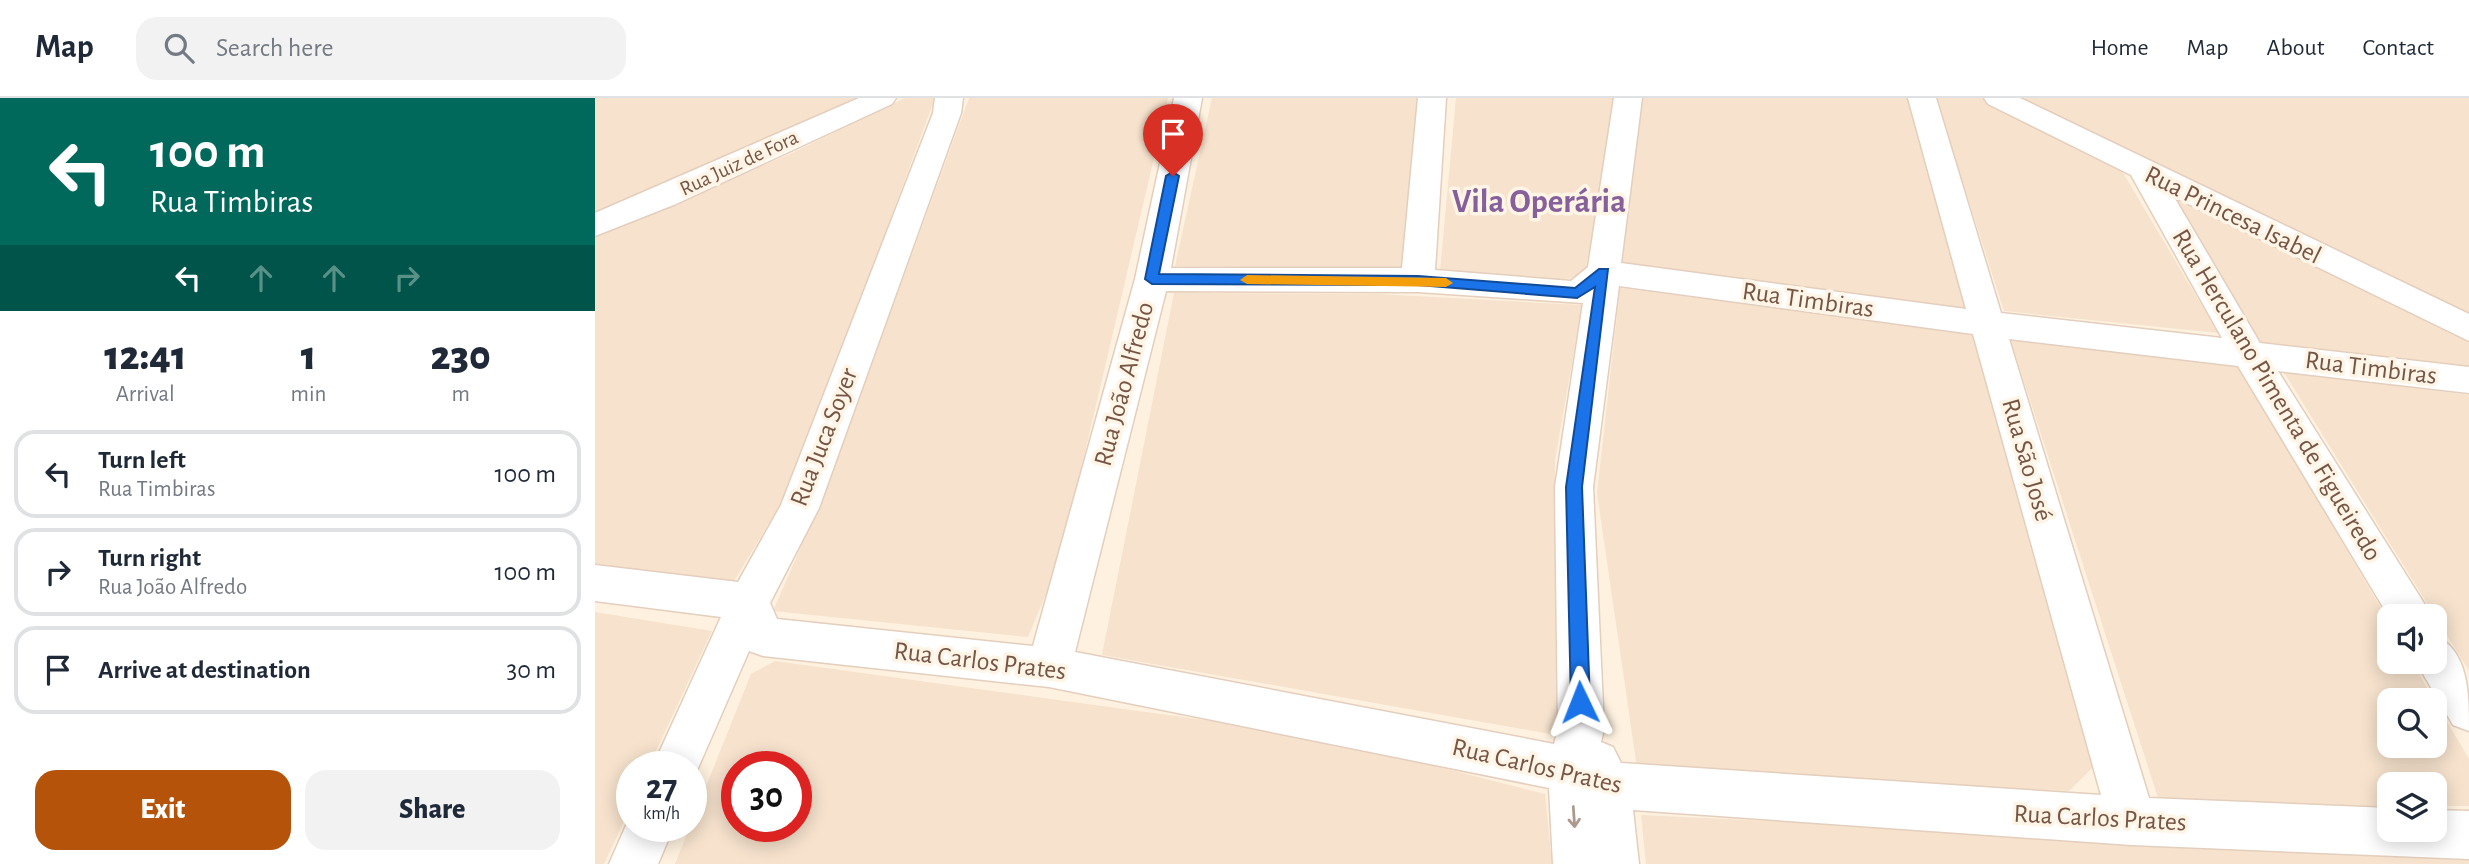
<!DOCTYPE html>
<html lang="en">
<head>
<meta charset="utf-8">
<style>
  body { margin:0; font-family:"Alegreya Sans",sans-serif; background:#f2f2f3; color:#1f2937; height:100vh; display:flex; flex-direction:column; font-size:26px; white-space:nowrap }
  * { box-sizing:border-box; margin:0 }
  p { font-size:23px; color:#747a83 }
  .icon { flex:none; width:38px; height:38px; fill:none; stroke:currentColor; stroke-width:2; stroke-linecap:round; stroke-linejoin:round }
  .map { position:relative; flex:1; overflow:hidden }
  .details { display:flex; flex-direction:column; background:#fff; width:595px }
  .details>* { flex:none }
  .hud { background:#00695c; color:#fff; overflow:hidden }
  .buttons { position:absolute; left:1782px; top:506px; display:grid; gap:14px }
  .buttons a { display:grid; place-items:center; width:70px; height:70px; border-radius:14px; background:#fff; box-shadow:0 4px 18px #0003; font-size:35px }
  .speed { position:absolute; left:21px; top:653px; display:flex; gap:14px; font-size:35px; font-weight:700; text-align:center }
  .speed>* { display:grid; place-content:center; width:91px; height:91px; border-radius:50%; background:#fff; box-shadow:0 4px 18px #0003; line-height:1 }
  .speed small { font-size:18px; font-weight:400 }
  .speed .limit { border:10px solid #d22; background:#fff; color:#111 }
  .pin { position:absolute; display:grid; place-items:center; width:60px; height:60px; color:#fff; margin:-72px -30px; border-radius:50% 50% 50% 0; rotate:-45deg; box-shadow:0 0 7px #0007 }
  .pin .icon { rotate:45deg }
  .me { position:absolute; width:77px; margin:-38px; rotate:358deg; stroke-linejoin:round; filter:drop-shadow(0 0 5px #0008) }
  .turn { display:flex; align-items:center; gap:24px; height:147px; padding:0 35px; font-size:32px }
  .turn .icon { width:91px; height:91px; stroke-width:2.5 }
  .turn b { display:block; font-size:49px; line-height:60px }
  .lanes { display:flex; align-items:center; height:66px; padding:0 35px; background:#0003; justify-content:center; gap:35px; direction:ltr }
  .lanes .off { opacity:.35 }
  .eta { display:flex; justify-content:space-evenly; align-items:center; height:119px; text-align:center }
  .eta b { font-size:42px; font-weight:800; line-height:49px }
  .primary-button { display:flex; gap:14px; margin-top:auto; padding:14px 35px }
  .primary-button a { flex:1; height:80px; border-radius:21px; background:#b45309; color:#fff; font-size:28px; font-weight:800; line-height:80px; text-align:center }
  .primary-button a+a { background:#f2f2f3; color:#1f2937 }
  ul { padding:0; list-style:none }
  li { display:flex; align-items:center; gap:21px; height:88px; margin:0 14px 10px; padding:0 21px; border:4px solid #e0e1e3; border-radius:21px }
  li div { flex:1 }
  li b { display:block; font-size:26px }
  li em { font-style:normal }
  header { display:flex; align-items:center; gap:42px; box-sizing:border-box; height:98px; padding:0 35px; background:#fff; border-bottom:2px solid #e0e1e3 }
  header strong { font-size:33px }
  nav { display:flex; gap:38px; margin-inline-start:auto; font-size:24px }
  .search { width:490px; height:63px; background:#f2f2f3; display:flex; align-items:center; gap:18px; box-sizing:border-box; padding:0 24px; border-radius:21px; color:#747a83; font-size:26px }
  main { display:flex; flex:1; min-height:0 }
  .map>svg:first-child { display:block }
  .residential { fill:#f6e2cd; fill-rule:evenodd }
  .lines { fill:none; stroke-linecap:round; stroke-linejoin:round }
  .minor-casing { stroke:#e4cebd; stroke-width:3 }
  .minor { fill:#fff; fill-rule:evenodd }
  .oneway { stroke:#ad998f }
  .route { fill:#1a73e8; stroke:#114b97; stroke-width:2 }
  .slow { fill:#f59e0b }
  .labels { text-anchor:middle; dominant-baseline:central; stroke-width:7; stroke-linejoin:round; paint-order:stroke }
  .far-street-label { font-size:21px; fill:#765545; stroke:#fff5e7 }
  .street-label { font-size:26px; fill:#765545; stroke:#fff5e7 }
  .district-label { font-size:33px; font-weight:bold; fill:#85609a; stroke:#fff5e7 }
</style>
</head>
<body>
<header>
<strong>Map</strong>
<div class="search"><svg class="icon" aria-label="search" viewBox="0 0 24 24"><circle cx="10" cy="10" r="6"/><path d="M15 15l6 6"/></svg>Search here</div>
<nav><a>Home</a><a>Map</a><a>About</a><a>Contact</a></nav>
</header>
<main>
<section class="details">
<div class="hud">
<div class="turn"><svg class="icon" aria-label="left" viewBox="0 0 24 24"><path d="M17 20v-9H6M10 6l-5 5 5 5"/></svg><div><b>100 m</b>Rua Timbiras</div></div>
<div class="lanes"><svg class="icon" aria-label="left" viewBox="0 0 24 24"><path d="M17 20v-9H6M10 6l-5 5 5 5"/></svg><svg class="icon off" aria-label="ahead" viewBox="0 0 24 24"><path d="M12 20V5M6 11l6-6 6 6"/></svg><svg class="icon off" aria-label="ahead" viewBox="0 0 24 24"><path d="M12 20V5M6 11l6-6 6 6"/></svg><svg class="icon off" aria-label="right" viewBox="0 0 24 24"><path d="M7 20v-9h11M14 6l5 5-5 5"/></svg></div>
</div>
<div class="eta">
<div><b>12:41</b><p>Arrival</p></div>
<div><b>1</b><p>min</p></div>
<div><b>230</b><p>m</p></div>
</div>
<ul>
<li><svg class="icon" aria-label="left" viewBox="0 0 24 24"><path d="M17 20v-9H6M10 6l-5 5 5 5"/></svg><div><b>Turn left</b><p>Rua Timbiras</p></div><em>100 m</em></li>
<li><svg class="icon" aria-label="right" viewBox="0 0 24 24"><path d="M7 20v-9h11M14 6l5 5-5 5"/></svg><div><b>Turn right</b><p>Rua João Alfredo</p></div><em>100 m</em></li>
<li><svg class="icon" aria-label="arrive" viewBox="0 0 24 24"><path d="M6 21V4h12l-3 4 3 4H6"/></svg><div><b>Arrive at destination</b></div><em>30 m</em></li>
</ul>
<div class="primary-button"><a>Exit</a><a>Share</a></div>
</section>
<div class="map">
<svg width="1874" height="766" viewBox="0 0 1874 766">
  <rect width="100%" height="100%" fill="#fef1df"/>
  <g class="residential">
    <path d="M 0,0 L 264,0 L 0,116 Z"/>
    <path d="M 310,0 L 340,0 L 198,386 L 136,488 L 0,468 L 0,137 L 195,56 Z"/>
    <path d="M 374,0 L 573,0 L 464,465 L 433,539 L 178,513 L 232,389 Z"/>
    <path d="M 617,0 L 825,0 L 810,171 L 580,168 Z"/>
    <path d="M 861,0 L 1023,0 L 989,180 L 946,182 L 845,174 Z"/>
    <path d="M 1046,0 L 1315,0 L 1373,212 L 1027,168 Z"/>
    <path d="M 1341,0 L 1387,0 L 1527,73 L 1623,235 L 1409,213 Z"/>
    <path d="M 1420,0 L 1874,0 L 1874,219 Z"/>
    <path d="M 1578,101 L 1594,102 L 1874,243 L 1874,268 L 1664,244 Z"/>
    <path d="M 1025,190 L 1376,234 L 1499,668 L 1474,693 L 1043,677 L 1002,395 Z"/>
    <path d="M 579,195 L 782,196 L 987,207 L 960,362 L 961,637 L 507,557 Z"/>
    <path d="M 1415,240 L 1641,263 L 1794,524 L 1794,564 L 1817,564 L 1874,661 L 1874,708 L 1839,708 L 1839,686 L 1794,686 L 1794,708 L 1566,709 ZM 1794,602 L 1839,602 L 1839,648 L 1794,648 Z"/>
    <path d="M 1688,273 L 1874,297 L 1874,573 Z"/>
    <path d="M 0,514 L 117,533 L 54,668 L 37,668 L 37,706 L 9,766 L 0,766 Z"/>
    <path d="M 180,563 L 718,637 L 950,696 L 957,766 L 80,766 L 156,576 ZM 142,668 L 201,668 L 201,728 L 142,728 Z"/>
    <path d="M 1046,717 L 1874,756 L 1874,766 L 1051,766 Z"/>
  </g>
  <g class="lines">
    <g class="minor-casing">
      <g id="minor">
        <path d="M 264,0 L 301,0 L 297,6 L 81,106 L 0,138 L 0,115 Z"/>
        <path d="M 340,0 L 368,0 L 366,15 L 224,410 L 175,505 L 182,521 L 438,548 L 540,181 L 579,0 L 607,0 L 576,170 L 807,170 L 823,0 L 851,0 L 840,172 L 976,183 L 993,169 L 1019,0 L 1047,0 L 1026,165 L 1371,211 L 1313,0 L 1341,0 L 1406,215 L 1627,240 L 1536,77 L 1393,6 L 1389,0 L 1425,0 L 1874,216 L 1874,243 L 1579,99 L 1665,245 L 1874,269 L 1874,295 L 1683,273 L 1837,518 L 1794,519 L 1643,268 L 1414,241 L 1554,700 L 1794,710 L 1794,732 L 1839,732 L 1839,712 L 1874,713 L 1874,761 L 1537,747 L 1038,712 L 1044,766 L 958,766 L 954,690 L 454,589 L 168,558 L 154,553 L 97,684 L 96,668 L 58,668 L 126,519 L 0,503 L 0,467 L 143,484 L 186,407 L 338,15 ZM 1024,188 L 1378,236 L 1506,697 L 1026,665 L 1018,649 L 1006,644 L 1009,631 L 998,389 ZM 571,193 L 823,194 L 988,205 L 960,389 L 963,631 L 959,646 L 480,554 Z"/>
        <path d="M 1839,537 C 1874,552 1874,596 1874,633 L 1858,627 L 1821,564 L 1839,564 Z"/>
        <path d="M 37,714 L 37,728 L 79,728 L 63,766 L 14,766 Z"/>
      </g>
    </g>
    <use href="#minor" class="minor"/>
  </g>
  <defs><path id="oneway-shaft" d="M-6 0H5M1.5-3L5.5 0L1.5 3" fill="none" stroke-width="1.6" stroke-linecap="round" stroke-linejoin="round" transform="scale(1.75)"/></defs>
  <use class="oneway" href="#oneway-shaft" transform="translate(979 719) rotate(86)"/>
  <path class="route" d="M 578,74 L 584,78 L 564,176 L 823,178 L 980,190 L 1004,171 L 1013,171 L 987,389 L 995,604 L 992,610 L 985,613 L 979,610 L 976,604 L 971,389 L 1000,189 L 982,200 L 823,187 L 557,186 L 550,181 L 571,78 Z"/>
  <path class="slow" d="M 652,177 L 851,180 L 858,185 L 851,189 L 652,186 L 645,182 Z"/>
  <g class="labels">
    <g class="far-street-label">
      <text transform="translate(144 65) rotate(-25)">Rua Juiz de Fora</text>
    </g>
    <g class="street-label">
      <text transform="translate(1638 117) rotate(26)">Rua Princesa Isabel</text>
      <text transform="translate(1213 202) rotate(8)">Rua Timbiras</text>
      <text transform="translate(1776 270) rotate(7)">Rua Timbiras</text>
      <text transform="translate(529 286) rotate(-75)">Rua João Alfredo</text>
      <text transform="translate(1682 297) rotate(59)">Rua Herculano Pimenta de Figueiredo</text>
      <text transform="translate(229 339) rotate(-69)">Rua Juca Soyer</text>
      <text transform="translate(1432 362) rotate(74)">Rua São José</text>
      <text transform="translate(385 563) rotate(7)">Rua Carlos Prates</text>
      <text transform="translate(942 668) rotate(13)">Rua Carlos Prates</text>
      <text transform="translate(1505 720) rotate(3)">Rua Carlos Prates</text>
    </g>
    <g class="district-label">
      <text x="944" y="104">Vila Operária</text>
    </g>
  </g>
</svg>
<div class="buttons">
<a><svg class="icon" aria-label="sound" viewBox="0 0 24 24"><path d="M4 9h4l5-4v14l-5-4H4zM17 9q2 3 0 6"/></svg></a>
<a><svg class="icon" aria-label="search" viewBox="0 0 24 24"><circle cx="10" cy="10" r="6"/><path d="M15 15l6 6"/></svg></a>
<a><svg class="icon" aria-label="layers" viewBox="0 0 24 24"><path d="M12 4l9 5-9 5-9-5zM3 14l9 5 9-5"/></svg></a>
</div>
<div class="speed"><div>27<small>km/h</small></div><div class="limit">30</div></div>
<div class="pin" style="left:578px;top:78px;background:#d93025"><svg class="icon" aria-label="arrive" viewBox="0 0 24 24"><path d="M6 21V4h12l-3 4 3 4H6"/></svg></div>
<svg class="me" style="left:985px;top:604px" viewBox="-20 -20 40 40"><path d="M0-17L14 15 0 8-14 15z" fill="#1a73e8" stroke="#fff" stroke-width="4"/></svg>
</div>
</main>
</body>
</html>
